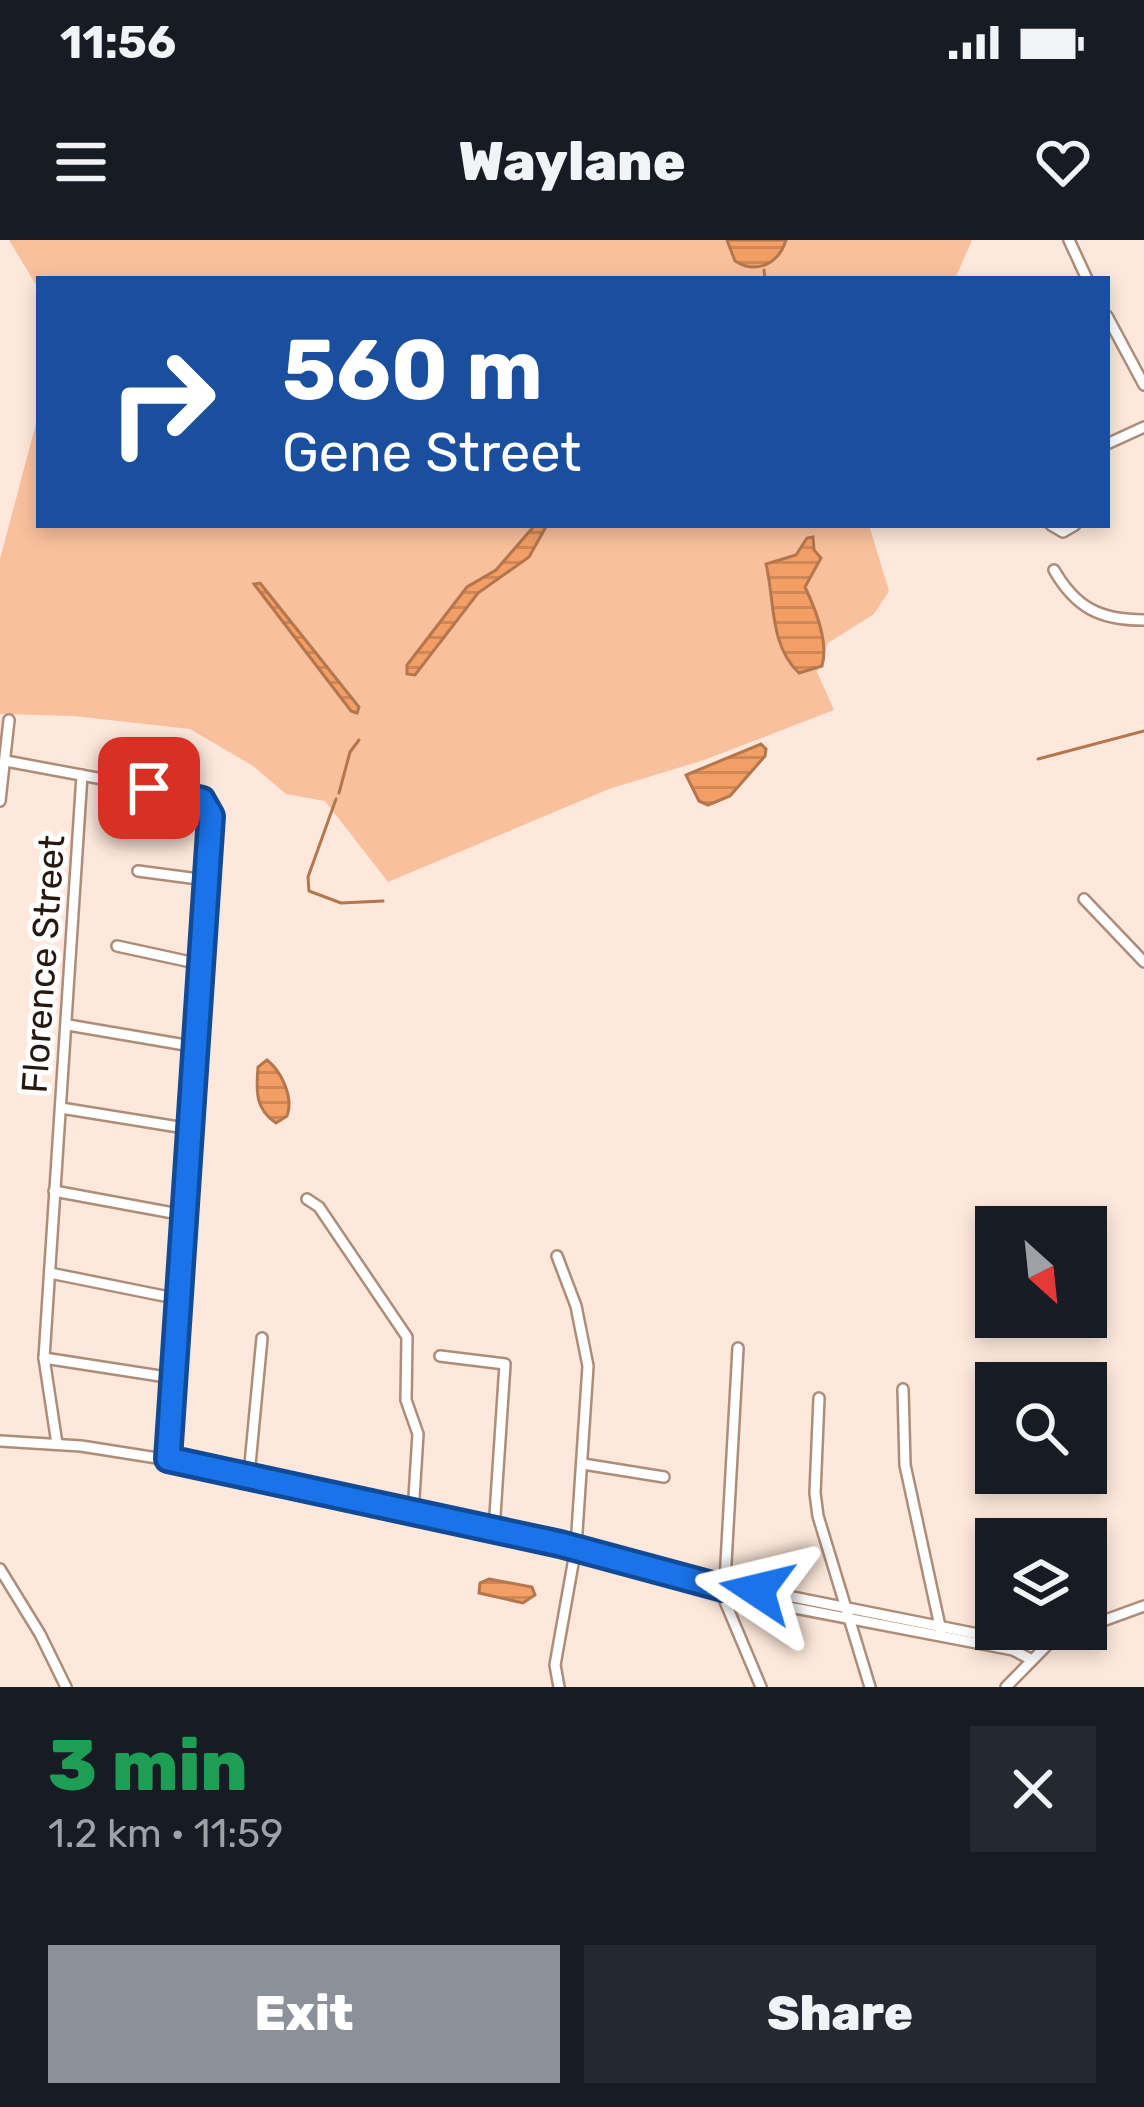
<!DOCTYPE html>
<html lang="en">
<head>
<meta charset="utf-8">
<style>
  body { margin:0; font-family:Rubik,sans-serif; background:#242831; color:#f1f3f6; height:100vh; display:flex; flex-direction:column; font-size:45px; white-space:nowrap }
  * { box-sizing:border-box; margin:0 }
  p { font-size:39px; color:#9ea1a6 }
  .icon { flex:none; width:66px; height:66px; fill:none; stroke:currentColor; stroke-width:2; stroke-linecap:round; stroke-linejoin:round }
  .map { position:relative; height:1447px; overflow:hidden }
  .side { display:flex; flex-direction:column; background:#171b24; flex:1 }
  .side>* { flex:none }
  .guide { position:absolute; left:36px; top:36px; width:1074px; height:252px; border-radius:0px; box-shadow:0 6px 18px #0003; background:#1a4fa0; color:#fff; overflow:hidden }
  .needle { width:78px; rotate:153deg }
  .fabs { position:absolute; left:975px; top:966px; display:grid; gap:24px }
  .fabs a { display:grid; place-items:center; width:132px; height:132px; border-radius:0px; background:#171b24; box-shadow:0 6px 18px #0003; font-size:60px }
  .pin { position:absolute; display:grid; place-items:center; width:102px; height:102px; color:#fff; margin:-51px; border-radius:24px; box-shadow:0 6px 18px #0006 }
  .me { position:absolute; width:132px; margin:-66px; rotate:280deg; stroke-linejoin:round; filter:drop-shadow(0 0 9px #0008) }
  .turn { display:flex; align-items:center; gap:42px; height:252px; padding:0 48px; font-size:54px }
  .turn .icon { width:156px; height:156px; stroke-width:2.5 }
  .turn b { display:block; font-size:84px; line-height:102px }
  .round { display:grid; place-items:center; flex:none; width:126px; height:126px; border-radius:0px; background:#242831 }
  .overview { display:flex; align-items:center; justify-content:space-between; height:204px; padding:0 48px }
  h1 { font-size:72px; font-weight:800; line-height:90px; color:#1e9e55 }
  .action { display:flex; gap:24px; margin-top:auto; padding:24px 48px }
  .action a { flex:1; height:138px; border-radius:0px; background:#8c9099; color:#fff; font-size:48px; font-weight:800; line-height:138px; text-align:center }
  .action a+a { background:#242831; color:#f1f3f6 }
  .status { display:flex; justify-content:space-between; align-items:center; height:84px; padding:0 60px; background:#171b24; direction:ltr }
  .status svg { height:33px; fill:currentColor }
  header { display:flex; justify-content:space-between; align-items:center; height:156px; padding:0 48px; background:#171b24; font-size:54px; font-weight:800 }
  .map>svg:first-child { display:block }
  .green { fill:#f9c09d }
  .water { fill:url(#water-rules); stroke:#b4764c; stroke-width:3 }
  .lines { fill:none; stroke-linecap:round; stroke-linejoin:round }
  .stream { stroke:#b4764c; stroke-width:3 }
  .minor-casing { stroke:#ad8d7a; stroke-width:14 }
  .minor { stroke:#fff; stroke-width:9 }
  .route-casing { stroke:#114b97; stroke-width:30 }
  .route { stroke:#1a73e8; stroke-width:21 }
  .labels { text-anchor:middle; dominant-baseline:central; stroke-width:10; stroke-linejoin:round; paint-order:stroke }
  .street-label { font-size:36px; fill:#251811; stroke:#fff }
</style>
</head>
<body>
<div class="status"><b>11:56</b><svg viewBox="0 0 49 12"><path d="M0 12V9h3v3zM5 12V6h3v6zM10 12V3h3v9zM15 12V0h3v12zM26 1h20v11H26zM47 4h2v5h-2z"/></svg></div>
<header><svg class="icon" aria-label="menu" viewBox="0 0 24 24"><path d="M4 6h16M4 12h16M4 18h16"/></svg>Waylane<svg class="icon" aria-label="heart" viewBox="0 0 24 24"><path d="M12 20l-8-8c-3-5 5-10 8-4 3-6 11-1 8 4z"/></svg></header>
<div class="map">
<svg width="1144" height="1447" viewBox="0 0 1144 1447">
  <defs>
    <pattern id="water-rules" width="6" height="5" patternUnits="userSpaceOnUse" patternTransform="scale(3)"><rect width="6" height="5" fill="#f29e65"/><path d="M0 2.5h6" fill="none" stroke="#cf8757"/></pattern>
  </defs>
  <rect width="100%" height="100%" fill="#fde8db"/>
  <g class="green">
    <path d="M 9,0 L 972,0 L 955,39 L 39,39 L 39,50 Z"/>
    <path d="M 39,172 L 39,285 L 869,285 L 889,351 L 874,374 L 828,403 L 817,432 L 834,470 L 704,520 L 609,549 L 388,642 L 325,561 L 286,554 L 253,526 L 190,489 L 74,476 L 0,474 L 0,319 Z"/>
  </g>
  <g class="water">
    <path d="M 727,0 L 786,0 C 779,23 757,35 735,21 Z"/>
    <path d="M 535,285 L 547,285 L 529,317 L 478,353 L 415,435 L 407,434 L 407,425 L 467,347 L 496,330 Z"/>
    <path d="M 813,297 L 814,310 L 821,318 L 805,347 C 816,370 829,402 822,426 L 799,433 C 769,405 775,361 766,324 L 796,315 L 807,298 Z"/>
    <path d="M 260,343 L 359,467 L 357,473 L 351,471 L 254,344 Z"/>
    <path d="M 761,504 L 766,509 L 765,516 L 730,556 L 708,565 L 699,561 L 686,535 Z"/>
    <path d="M 267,820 C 282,832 294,858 287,876 L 276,883 C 255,869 256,851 258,827 Z"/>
    <path d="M 489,1339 L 532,1347 L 535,1355 L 523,1363 L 479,1353 L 480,1343 Z"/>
  </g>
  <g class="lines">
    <g class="stream">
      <path d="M 764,30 L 765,39"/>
      <path d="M 1038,519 L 1144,491"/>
      <path d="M 339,553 L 350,512 L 359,500"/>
      <path d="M 336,559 L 308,637 L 309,651 L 341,663 L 383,661"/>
    </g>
    <g class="minor-casing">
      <g id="minor">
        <path d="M 1069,0 L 1087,39"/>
        <path d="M 1107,76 L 1144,145"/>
        <path d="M 1107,204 L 1144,187"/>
        <path d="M 1051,285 L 1063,292 L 1075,285"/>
        <path d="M 1054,330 C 1076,368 1100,380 1144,380"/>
        <path d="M 6,521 L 183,554 L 205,562 L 210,572 L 168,1219"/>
        <path d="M 0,561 L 9,480"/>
        <path d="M 138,631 L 206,640"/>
        <path d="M 1084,659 L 1144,722"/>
        <path d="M 117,706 L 200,724"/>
        <path d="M 68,785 L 197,807"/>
        <path d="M 61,868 L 191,889"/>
        <path d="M 54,951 L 184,975"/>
        <path d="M 307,959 L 319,967 L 407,1097 L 406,1160 L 418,1194 L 413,1273"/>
        <path d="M 557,1016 L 576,1066 L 588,1126 L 576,1307 L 555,1425 L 559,1447"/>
        <path d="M 50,1033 L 179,1059"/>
        <path d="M 738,1108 L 724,1359 L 761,1447"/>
        <path d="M 440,1116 L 505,1124 L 494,1290"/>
        <path d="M 44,1118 L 173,1138"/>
        <path d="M 903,1149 L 905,1225 L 941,1391"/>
        <path d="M 819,1158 L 815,1253 L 818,1276 L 870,1447"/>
        <path d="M 0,1201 L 81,1206 L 208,1226 L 576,1307 L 713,1343 L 732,1356 L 1013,1410 L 1032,1420"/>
        <path d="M 57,1204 L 44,1118 L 82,535"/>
        <path d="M 583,1224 L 664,1237"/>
        <path d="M 249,1235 L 262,1098"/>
        <path d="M 0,1329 L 40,1394 L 66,1447"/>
        <path d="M 723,1349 L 733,1345 L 978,1394 L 1053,1399"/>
        <path d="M 1006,1447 L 1053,1399 L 1144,1366"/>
      </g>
    </g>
    <use href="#minor" class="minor"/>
  </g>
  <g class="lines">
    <g class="route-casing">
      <path id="route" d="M 149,548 L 202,560 L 211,576 L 168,1219 L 560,1304 L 723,1348 L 733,1346 L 757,1350"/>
    </g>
    <use href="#route" class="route"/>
  </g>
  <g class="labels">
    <g class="street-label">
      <text transform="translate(43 724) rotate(-86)">Florence Street</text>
    </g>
  </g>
</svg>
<div class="fabs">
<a><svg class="needle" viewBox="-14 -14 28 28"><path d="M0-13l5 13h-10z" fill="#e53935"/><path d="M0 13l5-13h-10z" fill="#9ea1a6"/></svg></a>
<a><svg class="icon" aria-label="search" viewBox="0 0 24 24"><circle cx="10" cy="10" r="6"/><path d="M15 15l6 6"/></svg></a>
<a><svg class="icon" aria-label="layers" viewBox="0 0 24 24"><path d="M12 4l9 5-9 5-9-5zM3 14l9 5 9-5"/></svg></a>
</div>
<div class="pin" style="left:149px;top:548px;background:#d93025"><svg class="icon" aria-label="arrive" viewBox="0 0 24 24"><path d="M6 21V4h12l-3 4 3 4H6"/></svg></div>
<svg class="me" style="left:757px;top:1350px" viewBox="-20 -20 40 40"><path d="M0-17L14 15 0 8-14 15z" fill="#1a73e8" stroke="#fff" stroke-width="4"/></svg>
<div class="guide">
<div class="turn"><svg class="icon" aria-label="right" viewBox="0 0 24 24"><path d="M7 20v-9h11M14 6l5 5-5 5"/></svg><div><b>560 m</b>Gene Street</div></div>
</div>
</div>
<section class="side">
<div class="overview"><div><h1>3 min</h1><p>1.2 km · 11:59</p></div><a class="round"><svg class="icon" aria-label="close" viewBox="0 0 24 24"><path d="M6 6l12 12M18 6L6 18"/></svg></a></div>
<div class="action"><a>Exit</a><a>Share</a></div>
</section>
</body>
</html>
